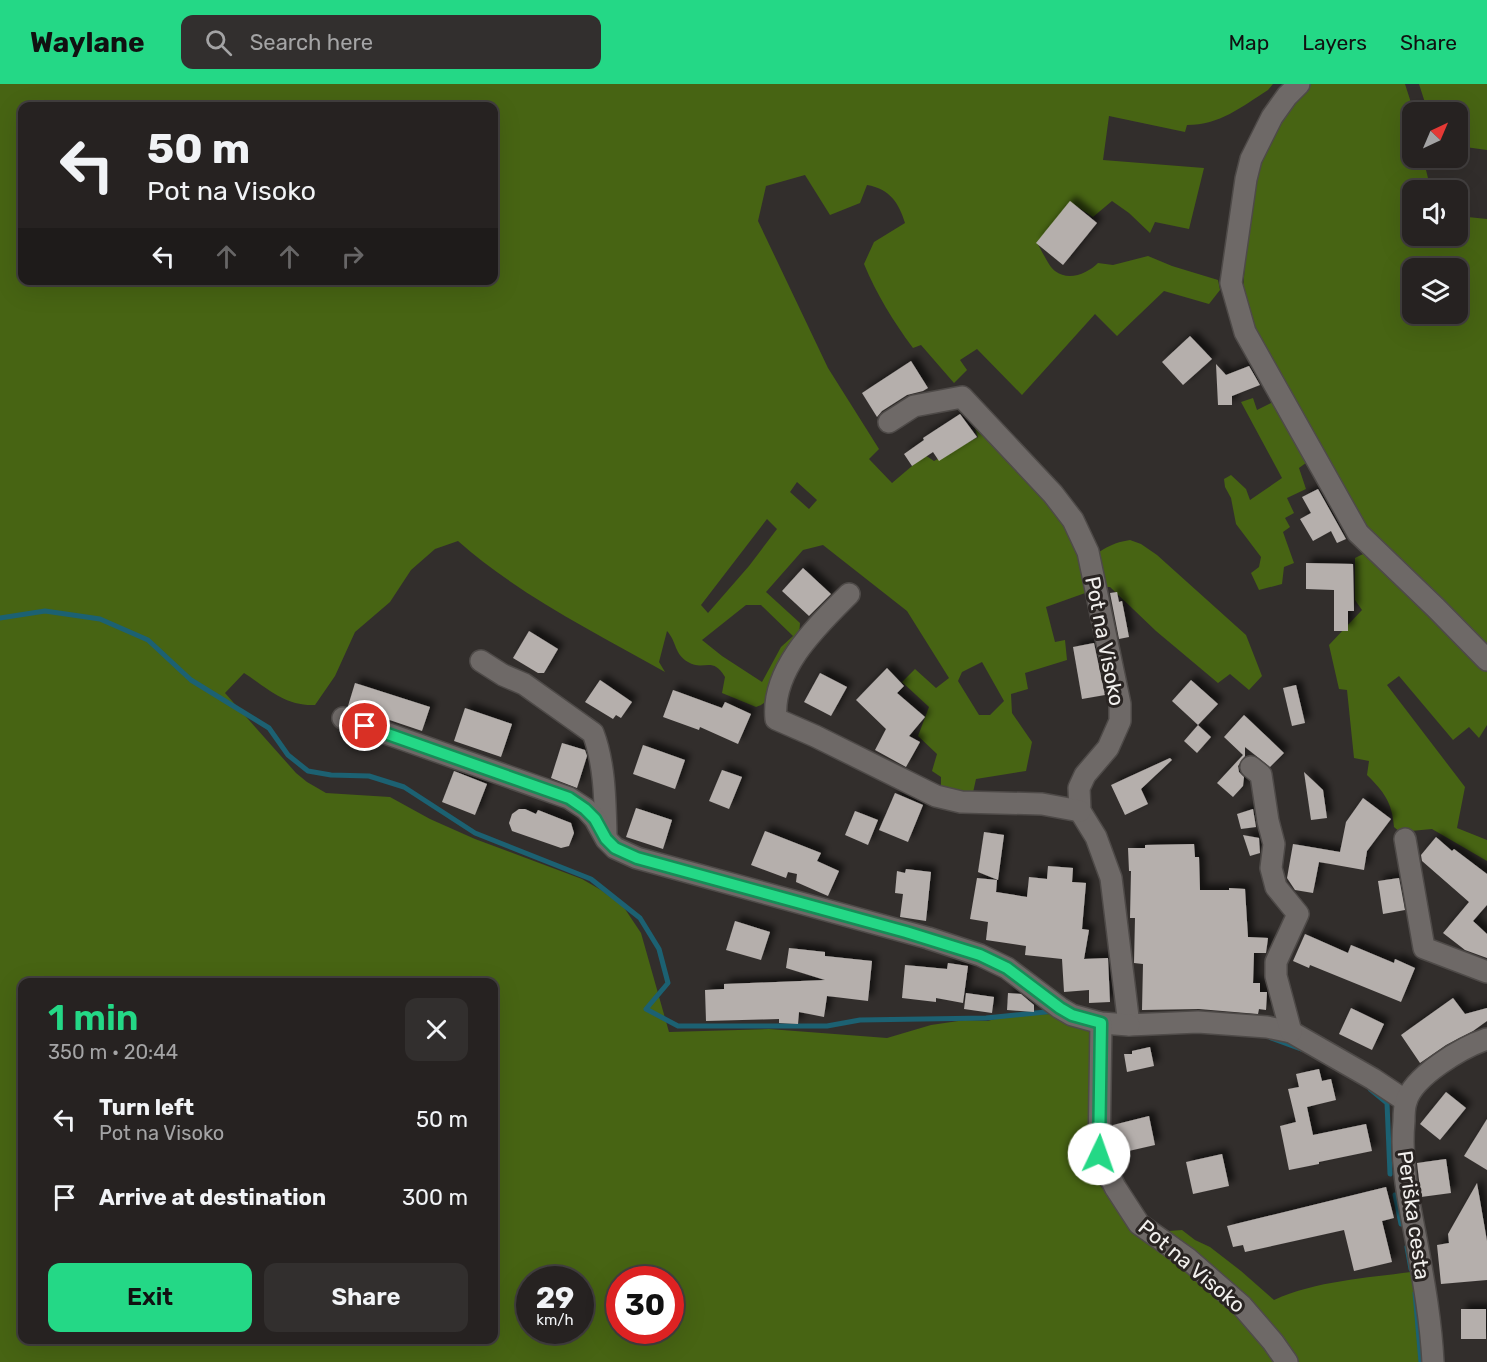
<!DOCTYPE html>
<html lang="en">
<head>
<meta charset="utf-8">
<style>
  body { margin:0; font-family:Rubik,sans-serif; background:#322f2e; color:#f1f3f6; height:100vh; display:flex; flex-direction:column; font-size:22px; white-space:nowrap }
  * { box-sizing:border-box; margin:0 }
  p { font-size:20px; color:#a4a4a5 }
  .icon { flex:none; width:33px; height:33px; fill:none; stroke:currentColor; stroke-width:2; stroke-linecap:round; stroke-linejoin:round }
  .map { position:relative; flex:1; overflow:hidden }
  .panel { position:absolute; left:18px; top:894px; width:480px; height:366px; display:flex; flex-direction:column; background:#262221; border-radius:12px; box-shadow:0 6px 24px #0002,0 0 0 2px #423f3f }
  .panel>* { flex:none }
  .guide { position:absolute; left:18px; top:18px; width:480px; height:183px; border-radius:12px; box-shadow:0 6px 24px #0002,0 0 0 2px #423f3f; background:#262221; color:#f1f3f6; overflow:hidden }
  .needle { width:39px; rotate:44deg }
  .buttons { position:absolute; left:1402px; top:18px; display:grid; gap:12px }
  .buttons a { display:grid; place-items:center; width:66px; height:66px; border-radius:12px; background:#262221; box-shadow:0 6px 24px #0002,0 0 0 2px #423f3f; font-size:30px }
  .speed { position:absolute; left:516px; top:1182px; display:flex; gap:12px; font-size:30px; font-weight:700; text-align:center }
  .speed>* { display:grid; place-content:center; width:78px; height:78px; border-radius:50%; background:#262221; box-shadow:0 6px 24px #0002,0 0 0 2px #423f3f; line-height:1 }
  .speed small { font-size:15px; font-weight:400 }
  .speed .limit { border:9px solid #d22; background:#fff; color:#111 }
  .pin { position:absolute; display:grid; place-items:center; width:51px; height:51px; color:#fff; margin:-26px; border:3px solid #fff; border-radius:50%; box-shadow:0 2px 6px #0007 }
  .me { position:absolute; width:66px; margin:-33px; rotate:3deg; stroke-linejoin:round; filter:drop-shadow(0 0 4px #0008) }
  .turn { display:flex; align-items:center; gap:21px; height:126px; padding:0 30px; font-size:27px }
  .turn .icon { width:78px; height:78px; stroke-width:2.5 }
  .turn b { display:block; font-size:42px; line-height:51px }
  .lanes { display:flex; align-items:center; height:57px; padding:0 30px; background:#0003; justify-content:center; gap:30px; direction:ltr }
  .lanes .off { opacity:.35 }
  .round { display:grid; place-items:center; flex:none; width:63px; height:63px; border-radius:12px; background:#322f2e }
  .head { display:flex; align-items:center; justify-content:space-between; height:102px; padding:0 30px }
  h1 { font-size:36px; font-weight:600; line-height:45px; color:#24d886 }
  .cta { display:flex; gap:12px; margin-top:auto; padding:12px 30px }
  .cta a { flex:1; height:69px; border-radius:12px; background:#24d886; color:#111; font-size:24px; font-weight:600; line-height:69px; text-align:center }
  .cta a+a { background:#322f2e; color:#f1f3f6 }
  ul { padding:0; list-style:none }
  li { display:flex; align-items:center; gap:18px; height:78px; padding:0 30px }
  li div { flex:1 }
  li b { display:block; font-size:22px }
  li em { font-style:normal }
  header { display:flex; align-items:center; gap:36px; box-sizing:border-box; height:84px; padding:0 30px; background:#24d886; color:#111 }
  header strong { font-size:28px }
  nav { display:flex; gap:33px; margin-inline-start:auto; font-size:21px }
  .search { width:420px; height:54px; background:#322f2e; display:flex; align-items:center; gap:15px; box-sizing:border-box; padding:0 21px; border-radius:12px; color:#a4a4a5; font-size:22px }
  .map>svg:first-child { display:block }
  .green { fill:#476413; fill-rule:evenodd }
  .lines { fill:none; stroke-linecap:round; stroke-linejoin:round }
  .stream { stroke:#1c6172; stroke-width:5 }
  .building { fill:#b5afac; filter:url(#shadow) }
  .minor-casing { stroke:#4e4a48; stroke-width:24 }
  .minor { stroke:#6e6967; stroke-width:21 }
  .route-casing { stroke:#178c57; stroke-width:15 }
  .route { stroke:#24d886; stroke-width:10 }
  .labels { text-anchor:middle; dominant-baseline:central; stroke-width:6; stroke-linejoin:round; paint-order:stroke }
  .street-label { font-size:21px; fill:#f1efed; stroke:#292422 }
</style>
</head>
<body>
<header>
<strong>Waylane</strong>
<div class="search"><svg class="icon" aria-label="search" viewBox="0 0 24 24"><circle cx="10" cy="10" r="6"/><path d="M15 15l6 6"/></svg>Search here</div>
<nav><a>Map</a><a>Layers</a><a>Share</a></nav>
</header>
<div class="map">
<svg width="1487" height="1278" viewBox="0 0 1487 1278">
  <defs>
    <filter id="shadow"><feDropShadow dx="5.5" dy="-5.5" stdDeviation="3" flood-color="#0009"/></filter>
  </defs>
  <rect width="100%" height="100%" fill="#322e2c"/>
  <g class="green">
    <path d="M 0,0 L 1273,0 L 1268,6 C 1241,23 1220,41 1187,41 L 1185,48 L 1109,32 L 1103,76 L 1204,84 L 1189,145 L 1155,138 L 1150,149 L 1129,129 L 1112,117 L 1093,133 L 1073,120 L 1037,159 C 1041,165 1049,183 1055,187 C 1069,198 1088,189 1098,179 L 1113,181 L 1148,172 L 1172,182 L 1218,196 L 1220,206 L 1209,220 L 1164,207 L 1117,252 L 1095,230 L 1022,311 L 977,265 L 960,276 L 967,286 L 954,299 L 921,261 L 913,264 C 893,237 877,211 864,180 L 874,158 L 905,139 C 899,119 890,105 867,101 L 860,119 L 830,131 L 805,91 L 766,102 L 758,137 L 828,284 L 879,365 L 869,375 L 892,399 L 925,371 L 934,377 L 978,353 L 975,345 L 982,340 L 1074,446 L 1088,508 L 1046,523 L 1055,558 L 1065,556 L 1067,576 L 1025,589 L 1028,605 L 1011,610 L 1012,629 L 1032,658 L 1026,687 L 976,695 L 972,713 L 941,705 L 941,693 L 932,687 L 937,670 L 918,652 L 929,623 L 902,598 L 915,585 L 936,604 L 949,594 L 907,527 L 823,461 L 803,466 L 766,508 L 800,539 C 799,564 786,569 774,588 C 766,602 776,617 756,623 L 722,609 L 725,593 C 712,571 704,588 688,578 C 674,570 677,558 667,547 L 659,578 L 665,588 C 594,548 519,511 458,457 L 435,465 L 411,486 L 390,518 L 355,548 L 335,592 L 315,621 C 284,622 269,605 244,589 L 225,609 L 296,689 L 307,698 L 326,709 L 390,713 L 430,735 L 475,755 L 582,795 L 601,806 L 623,822 L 641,849 L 669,948 L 769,945 L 887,954 L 931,941 L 965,936 L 988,937 L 1007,931 L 1054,930 L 1096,947 L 1088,1074 L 1097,1098 L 1122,1127 L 1200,1190 L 1281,1278 L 0,1278 ZM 22,22 L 494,22 L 494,196 L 22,196 ZM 797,398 L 817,416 L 809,425 L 790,408 ZM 767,435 L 777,445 L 749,482 L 708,529 L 701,521 ZM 746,521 L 761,521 L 793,552 L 781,563 L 762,598 L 722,572 L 702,556 ZM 982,578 L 1004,617 L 990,631 L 979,631 L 958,597 L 962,588 ZM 22,898 L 494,898 L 494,1256 L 22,1256 ZM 530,1196 L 580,1196 L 580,1246 L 530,1246 ZM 620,1196 L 670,1196 L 670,1246 L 620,1246 Z"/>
    <path d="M 1306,0 L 1405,0 L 1414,28 L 1413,74 L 1423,74 L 1431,106 L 1413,106 L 1413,152 L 1458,152 L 1458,132 L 1487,135 L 1487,564 L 1372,450 L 1351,423 L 1259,259 L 1243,206 L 1252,86 L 1262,61 ZM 1413,184 L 1458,184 L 1458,230 L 1413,230 Z"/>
    <path d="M 1419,0 L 1487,0 L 1487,66 L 1458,62 L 1458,28 L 1428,28 Z"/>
    <path d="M 1253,314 L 1257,326 L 1277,316 L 1310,376 L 1299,384 L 1306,405 L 1287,414 L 1294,429 L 1285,434 L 1290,443 L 1283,448 L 1294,479 L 1284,483 L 1282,500 L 1259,506 L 1251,489 L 1259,483 L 1261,473 L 1236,440 L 1231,414 L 1225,403 L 1224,395 L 1231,391 L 1246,405 L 1250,416 L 1282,394 L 1241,318 Z"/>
    <path d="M 1130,456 L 1141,460 L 1157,471 L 1246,551 L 1262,592 L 1249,606 L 1230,590 L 1218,599 L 1156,547 L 1110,503 L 1099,503 L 1094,472 C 1105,463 1116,458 1130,456 Z"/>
    <path d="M 1365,469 L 1487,583 L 1487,641 L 1479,654 L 1469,643 L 1453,656 L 1399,592 L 1387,601 L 1465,703 L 1457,744 L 1487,756 L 1487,777 L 1432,745 L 1400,748 L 1394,743 C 1392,718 1384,708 1367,691 L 1369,677 L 1354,674 L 1347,606 L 1339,605 L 1329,561 L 1362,526 L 1355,516 L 1355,474 Z"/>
    <path d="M 1182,1146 L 1195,1156 L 1210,1163 L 1241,1187 L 1274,1216 C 1316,1197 1366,1194 1411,1188 L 1419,1245 L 1420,1278 L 1296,1278 L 1163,1151 L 1169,1147 Z"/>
  </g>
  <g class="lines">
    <g class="stream">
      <path d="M 0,534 L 45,527 L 100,535 L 148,556 L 191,596 L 269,644 L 288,671 L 308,687 L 331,691 L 369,692 L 404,703 L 475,749 L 591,795 L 640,834 L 659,865 L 668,899 L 646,925 L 678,942 L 827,942 L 860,936 L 986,934 L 1055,927"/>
      <path d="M 1271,954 L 1301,965"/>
      <path d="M 1370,1005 L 1387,1019 L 1390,1090"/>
      <path d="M 1395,1111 L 1401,1140"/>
      <path d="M 1407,1163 L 1411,1185"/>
      <path d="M 1415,1209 L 1421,1278"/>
    </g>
  </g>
  <g class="building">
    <path d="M 1070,117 L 1097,139 L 1063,181 L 1036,159 Z"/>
    <path d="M 1190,252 L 1212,275 L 1183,301 L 1162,278 Z"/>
    <path d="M 911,277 L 928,304 L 923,307 L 907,311 L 882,327 L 877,333 L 862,309 Z"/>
    <path d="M 1216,280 L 1226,291 L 1249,282 L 1260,301 L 1232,312 L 1232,321 L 1218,321 Z"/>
    <path d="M 960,330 L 977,353 L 939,377 L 933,368 L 912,382 L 904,370 L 924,356 L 923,354 Z"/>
    <path d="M 1318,405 L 1346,455 L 1337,459 L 1331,447 L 1313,457 L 1300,435 L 1311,429 L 1302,413 Z"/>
    <path d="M 1306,479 L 1353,480 L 1354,527 L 1348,527 L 1348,547 L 1334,547 L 1334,506 L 1306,505 Z"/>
    <path d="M 803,484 L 831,510 L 809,532 L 782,507 Z"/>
    <path d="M 1117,508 L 1119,518 L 1122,517 L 1129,553 L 1119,555 L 1110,509 Z"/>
    <path d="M 529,547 L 558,565 L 544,589 L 538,589 L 513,574 Z"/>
    <path d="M 1094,559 L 1105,611 L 1082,615 L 1073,563 Z"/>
    <path d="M 887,584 L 904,602 L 897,609 L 925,633 L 909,652 L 920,658 L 906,683 L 875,666 L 886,645 L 856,616 Z"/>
    <path d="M 820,589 L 847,603 L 831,632 L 804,618 Z"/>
    <path d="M 600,596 L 632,618 L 621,634 L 616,631 L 613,635 L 585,618 Z"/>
    <path d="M 1191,596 L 1218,620 L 1198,641 L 1172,617 Z"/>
    <path d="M 355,599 L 430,623 L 422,647 L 348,622 Z"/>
    <path d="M 1296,601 L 1305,639 L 1292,642 L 1283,604 Z"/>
    <path d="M 673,606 L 722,624 L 725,618 L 751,630 L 738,660 L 700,643 L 699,646 L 663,633 Z"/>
    <path d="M 465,624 L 512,640 L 501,673 L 454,657 Z"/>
    <path d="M 1244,631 L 1284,669 L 1270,683 L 1245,663 L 1245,672 L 1238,682 L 1239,688 L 1244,693 L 1243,702 L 1233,713 L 1217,699 L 1243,671 L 1224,653 Z"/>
    <path d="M 1198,641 L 1211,653 L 1197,669 L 1184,657 Z"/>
    <path d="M 562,659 L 585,666 L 587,672 L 577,704 L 551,694 Z"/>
    <path d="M 643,661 L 685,676 L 675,705 L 633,690 Z"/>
    <path d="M 1170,674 L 1172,676 L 1141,705 L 1148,720 L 1125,731 L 1111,701 Z"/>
    <path d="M 722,686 L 742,693 L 729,725 L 709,717 Z"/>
    <path d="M 454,687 L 487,700 L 475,731 L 442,718 Z"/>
    <path d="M 1304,688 L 1323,706 L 1327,734 L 1311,736 Z"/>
    <path d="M 895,709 L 923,721 L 908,758 L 879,746 Z"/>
    <path d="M 1363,714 L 1391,735 L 1367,767 L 1364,786 L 1319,778 L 1313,809 L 1295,806 L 1287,794 L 1293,760 L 1340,768 L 1346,738 Z"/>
    <path d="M 636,724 L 672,736 L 663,765 L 626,753 Z"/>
    <path d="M 519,725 L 525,725 L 536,730 L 538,726 L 571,739 L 574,749 L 569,762 L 561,764 L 512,747 L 509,739 L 512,730 Z"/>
    <path d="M 1253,725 L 1256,743 L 1241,745 L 1237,730 Z"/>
    <path d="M 855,727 L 878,736 L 868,761 L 845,751 Z"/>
    <path d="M 765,747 L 821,769 L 817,777 L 839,787 L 828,812 L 796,798 L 797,790 L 788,788 L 786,794 L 751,781 Z"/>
    <path d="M 984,748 L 1004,751 L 998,796 L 978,788 Z"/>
    <path d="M 1243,751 L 1259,754 L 1260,769 L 1250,772 Z"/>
    <path d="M 1436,753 L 1452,767 L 1454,765 L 1487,790 L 1487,821 L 1473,837 L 1487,850 L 1487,874 L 1465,866 L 1443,849 L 1469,818 L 1422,777 L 1421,771 Z"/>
    <path d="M 1194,760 L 1195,773 L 1199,773 L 1200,806 L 1229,806 L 1229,804 L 1245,805 L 1248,853 L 1268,854 L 1266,869 L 1254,869 L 1253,899 L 1260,899 L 1260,908 L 1267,908 L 1266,926 L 1259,925 L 1258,930 L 1199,925 L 1142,926 L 1143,880 L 1134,879 L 1135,834 L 1130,834 L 1131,787 L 1129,787 L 1128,764 L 1145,764 L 1145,761 Z"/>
    <path d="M 1048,782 L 1073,784 L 1072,798 L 1086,799 L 1082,845 L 1089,846 L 1084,875 L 1108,874 L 1110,918 L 1089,919 L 1089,906 L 1064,908 L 1062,875 L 1025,871 L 1026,862 L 986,856 L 988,838 L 970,835 L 977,794 L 997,796 L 996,808 L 1027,813 L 1029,793 L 1047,795 Z"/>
    <path d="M 906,785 L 931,788 L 926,837 L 900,833 L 903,810 L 895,809 L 897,787 L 905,789 Z"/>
    <path d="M 1399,794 L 1405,826 L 1383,830 L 1378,797 Z"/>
    <path d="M 735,837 L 770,848 L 761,876 L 726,866 Z"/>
    <path d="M 1305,850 L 1348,869 L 1351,861 L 1394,879 L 1395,875 L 1415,884 L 1401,918 L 1310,881 L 1309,884 L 1293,877 Z"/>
    <path d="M 789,864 L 825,868 L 825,872 L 872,877 L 868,917 L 827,912 L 824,933 L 799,928 L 798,940 L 779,939 L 779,935 L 706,937 L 705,906 L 724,905 L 724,900 L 825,896 L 786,884 Z"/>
    <path d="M 948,879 L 968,882 L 963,919 L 936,914 L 936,918 L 902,914 L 905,881 L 947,885 Z"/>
    <path d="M 966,909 L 994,913 L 992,929 L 964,925 Z"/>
    <path d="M 1008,909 L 1021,910 L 1034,921 L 1034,928 L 1007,926 Z"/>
    <path d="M 1453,914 L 1465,930 L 1487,924 L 1487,937 L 1473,947 L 1446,961 L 1420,979 L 1401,951 Z"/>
    <path d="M 1351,924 L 1384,940 L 1372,966 L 1339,950 Z"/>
    <path d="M 1150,963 L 1154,982 L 1127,988 L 1124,970 L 1132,970 L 1132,967 Z"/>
    <path d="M 1319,985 L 1322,997 L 1331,995 L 1336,1016 L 1307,1023 L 1313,1051 L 1366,1040 L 1372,1067 L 1319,1078 L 1319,1080 L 1289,1086 L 1280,1042 L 1296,1038 L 1288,1005 L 1299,1003 L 1296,990 Z"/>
    <path d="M 1446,1008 L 1466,1024 L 1440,1056 L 1420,1040 Z"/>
    <path d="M 1149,1032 L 1155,1061 L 1120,1069 L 1113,1041 Z"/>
    <path d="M 1487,1035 L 1487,1086 L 1464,1072 Z"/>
    <path d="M 1222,1070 L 1229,1102 L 1193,1110 L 1186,1078 Z"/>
    <path d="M 1446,1075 L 1451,1109 L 1421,1113 L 1417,1079 Z"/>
    <path d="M 1477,1099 L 1487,1157 L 1487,1196 L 1441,1200 L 1437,1161 L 1449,1159 L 1448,1150 Z"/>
    <path d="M 1386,1103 L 1394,1134 L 1382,1137 L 1392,1178 L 1354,1187 L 1344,1146 L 1245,1168 L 1243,1161 L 1233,1163 L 1227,1142 Z"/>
    <rect x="1461" y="1225" width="25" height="30"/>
  </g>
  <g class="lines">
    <g class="minor-casing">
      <g id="minor">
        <path d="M 1299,0 L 1287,12 L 1272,33 L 1251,75 L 1246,95 L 1231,199 L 1245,248 L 1358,449 L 1436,524 L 1487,576"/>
        <path d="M 889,338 L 914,322 L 962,313 L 1053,410 L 1073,436 L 1088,468 L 1120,620 L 1120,637 L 1108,664 L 1085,691 L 1079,704 L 1080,727 L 1096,753 L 1111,794 L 1129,941 L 1198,938 L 1267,943 L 1291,948 L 1373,995 L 1406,1017"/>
        <path d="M 849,510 C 817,542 771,585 776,635 L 815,652 L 936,712 L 961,718 L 1042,720 L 1080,727"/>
        <path d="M 481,577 L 503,591 L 524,600 L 593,649 C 605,680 605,718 606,751"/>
        <path d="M 343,634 L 569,714 L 586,725 L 595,735 L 606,755 L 615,764 L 637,774 L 928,854 L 980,871 L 1007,884 L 1060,924 L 1072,931 L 1101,939 L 1129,941"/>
        <path d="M 1251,683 L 1261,691 L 1268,737 L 1274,760 L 1271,784 L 1276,803 L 1298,830 L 1276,878 L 1276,892 L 1291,948"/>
        <path d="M 1405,755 L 1424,864 L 1487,888"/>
        <path d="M 1101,939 L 1099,1070 L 1115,1103 L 1139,1140 L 1187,1174 L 1242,1222 L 1273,1258 L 1287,1278"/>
        <path d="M 1433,1278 C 1431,1238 1424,1199 1417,1160 C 1409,1119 1400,1078 1404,1037 C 1404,1031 1404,1024 1406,1018 C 1413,992 1463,963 1487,955"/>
      </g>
    </g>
    <use href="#minor" class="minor"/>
  </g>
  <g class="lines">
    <g class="route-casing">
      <path id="route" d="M 365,642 L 569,714 L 585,725 L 595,735 L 606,755 L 615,764 L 637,774 L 906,848 L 980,871 L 1007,884 L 1060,924 L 1072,931 L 1101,939 L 1099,1070"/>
    </g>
    <use href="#route" class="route"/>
  </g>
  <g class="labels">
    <g class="street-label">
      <text transform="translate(1105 557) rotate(79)">Pot na Visoko</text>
      <text transform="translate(1414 1131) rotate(82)">Periška cesta</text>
      <text transform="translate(1192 1182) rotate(40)">Pot na Visoko</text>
    </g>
  </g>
</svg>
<div class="buttons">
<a><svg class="needle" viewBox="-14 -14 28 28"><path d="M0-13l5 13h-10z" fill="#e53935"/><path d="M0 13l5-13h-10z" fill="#a4a4a5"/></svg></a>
<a><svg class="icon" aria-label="sound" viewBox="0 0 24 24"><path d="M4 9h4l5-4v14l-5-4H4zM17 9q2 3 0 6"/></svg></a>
<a><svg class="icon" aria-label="layers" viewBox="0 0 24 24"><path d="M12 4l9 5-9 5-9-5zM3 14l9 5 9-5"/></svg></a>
</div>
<div class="speed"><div>29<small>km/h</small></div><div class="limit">30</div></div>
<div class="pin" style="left:365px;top:642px;background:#d93025"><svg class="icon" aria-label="arrive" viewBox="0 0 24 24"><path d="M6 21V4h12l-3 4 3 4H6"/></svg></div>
<svg class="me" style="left:1099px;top:1070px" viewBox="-20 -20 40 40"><circle r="19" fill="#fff"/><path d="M0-13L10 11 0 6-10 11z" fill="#24d886"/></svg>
<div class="guide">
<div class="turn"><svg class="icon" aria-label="left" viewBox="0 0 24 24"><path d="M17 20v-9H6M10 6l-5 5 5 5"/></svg><div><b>50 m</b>Pot na Visoko</div></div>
<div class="lanes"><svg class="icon" aria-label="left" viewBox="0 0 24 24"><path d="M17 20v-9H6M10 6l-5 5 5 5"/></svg><svg class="icon off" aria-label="ahead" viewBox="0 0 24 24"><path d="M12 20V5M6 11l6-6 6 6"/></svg><svg class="icon off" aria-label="ahead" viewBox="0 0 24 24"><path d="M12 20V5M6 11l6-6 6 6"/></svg><svg class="icon off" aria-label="right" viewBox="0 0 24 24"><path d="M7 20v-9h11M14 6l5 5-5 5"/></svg></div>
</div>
<section class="panel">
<div class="head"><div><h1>1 min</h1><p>350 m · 20:44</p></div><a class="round"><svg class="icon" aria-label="close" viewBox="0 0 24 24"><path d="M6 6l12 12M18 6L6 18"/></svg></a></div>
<ul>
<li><svg class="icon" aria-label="left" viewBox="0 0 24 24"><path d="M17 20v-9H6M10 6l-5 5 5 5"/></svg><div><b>Turn left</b><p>Pot na Visoko</p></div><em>50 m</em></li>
<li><svg class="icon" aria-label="arrive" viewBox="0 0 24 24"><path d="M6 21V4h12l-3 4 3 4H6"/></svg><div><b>Arrive at destination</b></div><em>300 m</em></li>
</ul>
<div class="cta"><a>Exit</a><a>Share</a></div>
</section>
</div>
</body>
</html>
